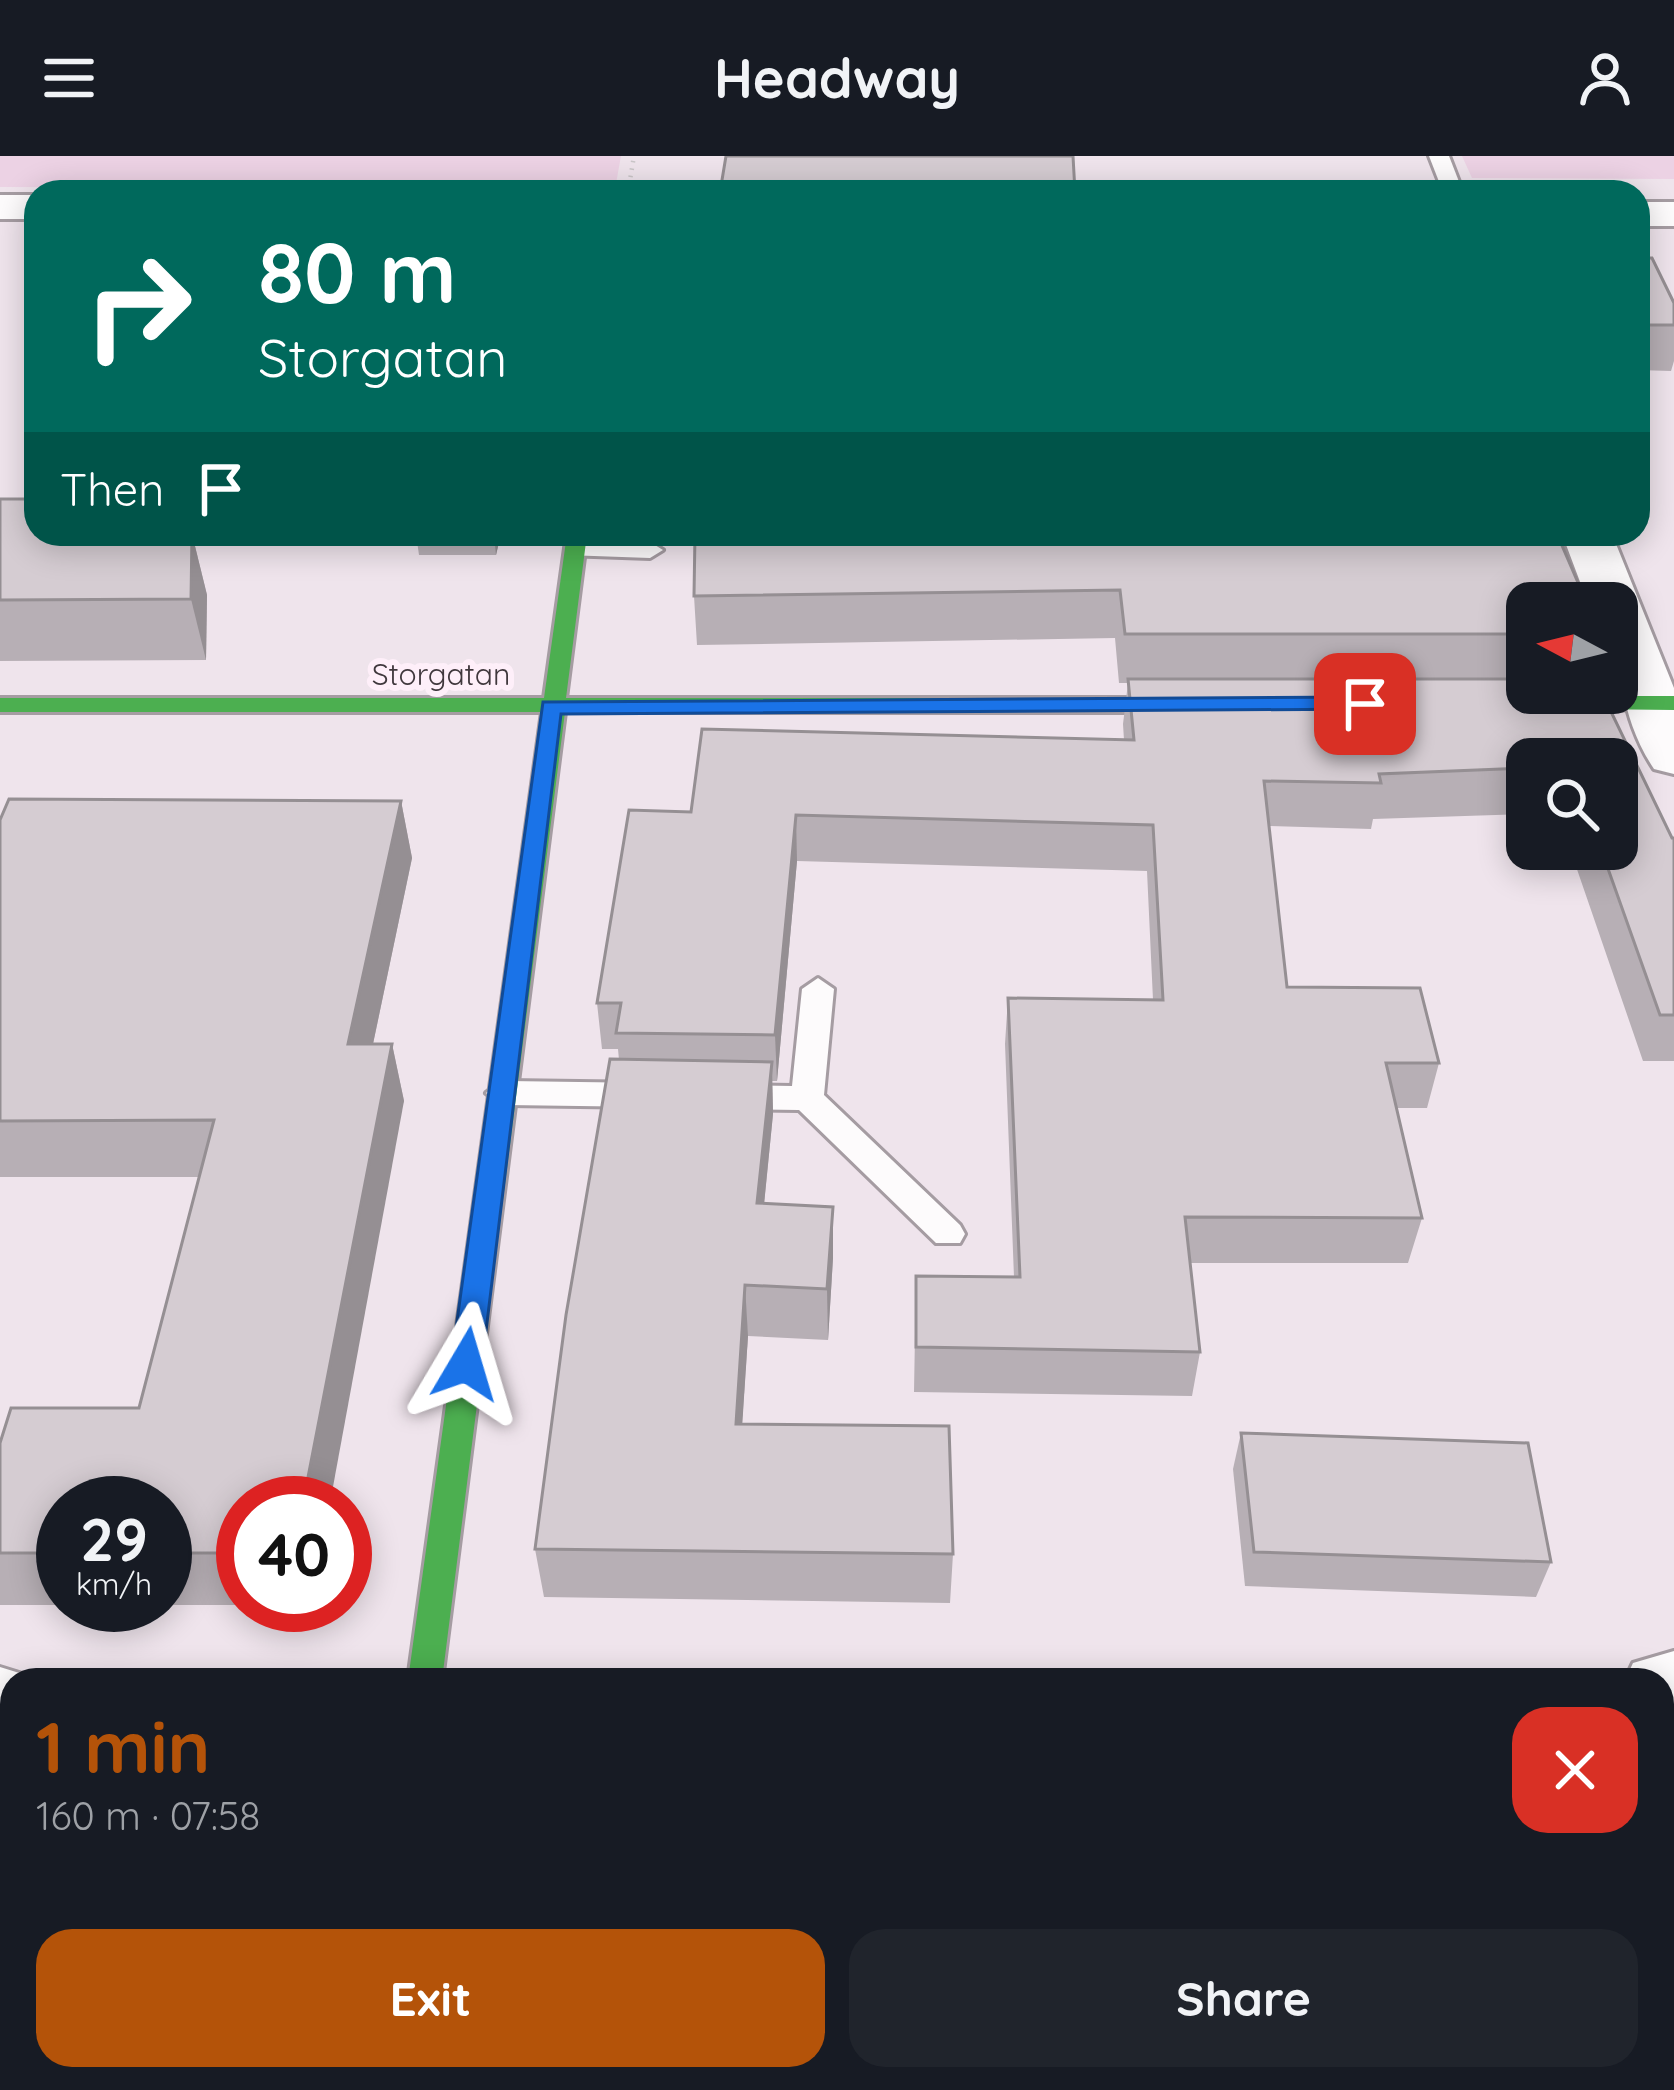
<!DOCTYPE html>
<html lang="en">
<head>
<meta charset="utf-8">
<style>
  body { margin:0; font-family:Quicksand,sans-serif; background:#20242c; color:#f1f3f6; height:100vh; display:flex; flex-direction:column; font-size:45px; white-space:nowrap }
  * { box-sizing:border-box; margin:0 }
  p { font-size:39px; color:#9ea1a6 }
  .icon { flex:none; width:66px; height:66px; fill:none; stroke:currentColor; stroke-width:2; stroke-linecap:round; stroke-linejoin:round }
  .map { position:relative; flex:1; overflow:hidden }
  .panel { position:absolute; left:0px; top:1512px; width:1674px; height:423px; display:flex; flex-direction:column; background:#171b24; border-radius:36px 36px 0 0; box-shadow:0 6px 30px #0003 }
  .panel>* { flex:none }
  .guide { position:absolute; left:24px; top:24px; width:1626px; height:366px; border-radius:36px; box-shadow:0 6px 30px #0003; background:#00695c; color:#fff; overflow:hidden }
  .needle { width:78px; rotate:277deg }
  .buttons { position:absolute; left:1506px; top:426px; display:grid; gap:24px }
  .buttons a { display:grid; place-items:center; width:132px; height:132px; border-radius:24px; background:#171b24; box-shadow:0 6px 30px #0003; font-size:60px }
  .speed { position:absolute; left:36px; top:1320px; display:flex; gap:24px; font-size:60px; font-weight:700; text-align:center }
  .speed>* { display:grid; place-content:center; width:156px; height:156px; border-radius:50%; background:#171b24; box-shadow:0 6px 30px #0003; line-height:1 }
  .speed small { font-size:30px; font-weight:400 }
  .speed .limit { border:18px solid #d22; background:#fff; color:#111 }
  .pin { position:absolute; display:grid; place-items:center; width:102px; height:102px; color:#fff; margin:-51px; border-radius:24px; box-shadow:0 6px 18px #0006 }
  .me { position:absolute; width:132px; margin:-66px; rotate:7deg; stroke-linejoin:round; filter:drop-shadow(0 0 9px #0008) }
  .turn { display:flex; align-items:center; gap:42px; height:252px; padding:0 36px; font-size:54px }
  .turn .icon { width:156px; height:156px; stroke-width:2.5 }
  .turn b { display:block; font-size:84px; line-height:102px }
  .then { display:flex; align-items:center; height:114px; padding:0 36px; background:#0003; gap:24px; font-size:45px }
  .round { display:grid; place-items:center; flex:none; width:126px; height:126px; border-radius:36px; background:#20242c }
  .overview { display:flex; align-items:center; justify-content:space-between; height:204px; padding:0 36px }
  h1 { font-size:72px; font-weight:800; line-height:90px; color:#b45309 }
  .cta { display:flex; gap:24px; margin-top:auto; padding:24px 36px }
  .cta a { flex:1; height:138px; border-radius:36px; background:#b45309; color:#fff; font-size:48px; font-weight:800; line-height:138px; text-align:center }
  .cta a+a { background:#20242c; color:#f1f3f6 }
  header { display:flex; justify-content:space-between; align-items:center; height:156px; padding:0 36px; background:#171b24; font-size:54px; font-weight:800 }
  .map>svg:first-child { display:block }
  .green { fill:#ecd2e4 }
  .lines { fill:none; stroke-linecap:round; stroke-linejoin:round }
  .lane-casing { stroke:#a59ca2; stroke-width:6 }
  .street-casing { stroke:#a59ca2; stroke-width:6 }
  .fast-casing { stroke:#a59ca2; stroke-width:6 }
  .path { stroke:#cac6c8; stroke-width:4.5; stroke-dasharray:1.5 6; stroke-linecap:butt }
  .lane { fill:#fdfbfc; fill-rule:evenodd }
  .street { fill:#fdfbfc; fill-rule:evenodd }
  .fast { fill:#4caf50; fill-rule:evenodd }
  .wall { fill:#b7afb5; fill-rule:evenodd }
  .shaded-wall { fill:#958f93 }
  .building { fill:#d5ccd2; stroke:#958f93; stroke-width:3 }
  .route { fill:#1a73e8; stroke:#114b97; stroke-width:3 }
  .labels { text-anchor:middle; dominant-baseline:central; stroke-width:12; stroke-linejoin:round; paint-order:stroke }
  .street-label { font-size:30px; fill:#40383d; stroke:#feeff9 }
</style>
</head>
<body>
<header><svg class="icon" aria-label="menu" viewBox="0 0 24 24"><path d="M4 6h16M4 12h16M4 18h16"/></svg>Headway<svg class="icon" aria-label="person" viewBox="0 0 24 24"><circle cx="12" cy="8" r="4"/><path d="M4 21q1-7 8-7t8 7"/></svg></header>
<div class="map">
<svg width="1674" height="1934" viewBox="0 0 1674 1934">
  <rect width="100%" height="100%" fill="#efe4ec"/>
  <g class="green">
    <path d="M 0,0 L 621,0 L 615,33 L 0,31 Z"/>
    <path d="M 1462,0 L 1674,0 L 1674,23 L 1472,22 Z"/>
  </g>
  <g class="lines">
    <g class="lane-casing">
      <g id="lane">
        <path d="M 1429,0 L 1449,0 L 1463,36 L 1443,36 Z"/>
        <path d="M 575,386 L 650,386 L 663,394 L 650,402 L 566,399 L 566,389 Z"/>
        <path d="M 818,822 L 834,833 L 824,939 L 960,1069 L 965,1078 L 960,1087 L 936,1087 L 799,954 L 732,953 L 716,941 L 732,929 L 792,930 L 802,833 Z"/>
        <path d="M 502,925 L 650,927 L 666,939 L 650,951 L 502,949 L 486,937 Z"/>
      </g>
    </g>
    <g class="street-casing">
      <g id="street">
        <rect x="0" y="39" width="36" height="24"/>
        <rect x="1638" y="46" width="36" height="24"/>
        <path d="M 1562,378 L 1612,378 L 1674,532 L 1674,618 L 1654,613 C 1620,562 1617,506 1617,447 L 1588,447 Z"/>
        <path d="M 1674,1495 L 1674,1569 L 1662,1570 L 1662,1524 L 1625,1524 L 1633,1507 Z"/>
        <path d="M 0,1511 L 42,1524 L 12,1524 L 12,1585 L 0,1585 Z"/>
        <path d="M 327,1923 L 419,1923 L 418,1934 L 326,1934 Z"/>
      </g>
    </g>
    <g class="fast-casing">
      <g id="fast">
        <path d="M 567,378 L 587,378 L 566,542 L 1214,542 L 1225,549 L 1214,556 L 565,556 L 442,1524 L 408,1524 L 542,556 L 0,556 L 0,542 L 544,542 Z"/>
        <path d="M 1516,540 L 1674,540 L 1674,554 L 1508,552 L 1505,547 Z"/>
      </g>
    </g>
    <path class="path" d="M 628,36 L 634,0"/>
    <use href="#lane" class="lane"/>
    <use href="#street" class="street"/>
    <use href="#fast" class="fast"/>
  </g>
  <g class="wall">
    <path d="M 1638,102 L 1674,147 L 1674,205 L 1671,215 L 1638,214 Z"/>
    <path d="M 0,343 L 36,378 L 192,378 L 207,439 L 206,504 L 0,505 Z"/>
    <path d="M 416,378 L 501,378 L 496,399 L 419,399 Z"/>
    <path d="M 695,378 L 1557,378 L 1582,436 L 1579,447 L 1527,447 L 1527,537 L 1602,537 L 1672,682 L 1674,682 L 1674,905 L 1643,905 L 1570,693 L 1617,693 L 1617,603 L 1527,603 L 1527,658 L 1373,663 L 1371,673 L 1269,670 L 1287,831 L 1420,832 L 1439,907 L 1427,952 L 1396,952 L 1422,1062 L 1408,1107 L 1190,1107 L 1200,1196 L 1192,1240 L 914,1236 L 916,1120 L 1014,1121 L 1005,888 L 1008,842 L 1153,844 L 1147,715 L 797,705 L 777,925 L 772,925 L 773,958 L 764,1048 L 833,1051 L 833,1102 L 828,1184 L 748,1180 L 742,1268 L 949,1270 L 953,1398 L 950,1447 L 544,1441 L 535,1393 L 566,1159 L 610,903 L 619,904 L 618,893 L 602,893 L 597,847 L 629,654 L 691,656 L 702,573 L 1124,584 L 1123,568 L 1128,527 L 1119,527 L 1115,482 L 697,489 L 694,440 Z"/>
    <path d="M 401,645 L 412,702 L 373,888 L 392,888 L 404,945 L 243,1347 L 243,1449 L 311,1449 L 0,1449 L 0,1287 L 139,1252 L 199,1021 L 0,1021 L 0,664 ZM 63,1347 L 165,1347 L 165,1449 L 63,1449 Z"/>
    <path d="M 1241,1277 L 1551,1406 L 1536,1441 L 1245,1430 L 1233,1313 Z"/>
    <path d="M 1579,1923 L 1662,1923 L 1674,1934 L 1581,1934 Z"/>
  </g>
  <g class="shaded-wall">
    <path d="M 192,378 L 207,439 L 206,504 L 191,443 Z"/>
    <path d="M 494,378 L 501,378 L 496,399 Z"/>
    <path d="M 401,645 L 412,702 L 361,945 L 348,888 Z"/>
    <path d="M 796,659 L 797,705 L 777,925 L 775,879 Z"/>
    <path d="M 392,888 L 404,945 L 330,1347 L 303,1347 Z"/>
    <path d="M 772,906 L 773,958 L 759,1099 L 757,1047 Z"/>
    <path d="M 833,1051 L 833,1102 L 828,1184 L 827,1133 Z"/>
    <path d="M 745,1129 L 748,1180 L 739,1318 L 736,1268 Z"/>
    <path d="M 225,1923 L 259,1923 L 257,1934 L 223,1934 Z"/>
    <path d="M 667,1923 L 677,1923 L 677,1934 L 666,1934 Z"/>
  </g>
  <g class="building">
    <path d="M 726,0 L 1073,0 L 1075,36 L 720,36 Z"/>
    <path d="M 428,34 L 504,35 L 428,36 Z"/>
    <path d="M 1638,102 L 1652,102 L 1674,147 L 1674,169 L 1638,169 Z"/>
    <path d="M 0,343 L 36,343 L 36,378 L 192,378 L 191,443 L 0,444 Z"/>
    <path d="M 695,378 L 1557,378 L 1582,436 L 1555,436 L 1560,447 L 1527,447 L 1527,478 L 1125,478 L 1120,434 L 694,440 Z"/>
    <path d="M 1128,523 L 1527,523 L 1527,537 L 1602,537 L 1672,682 L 1674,682 L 1674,859 L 1660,859 L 1601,693 L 1617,693 L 1617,603 L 1527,603 L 1527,612 L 1379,618 L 1381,627 L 1264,625 L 1287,831 L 1420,832 L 1439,907 L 1386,907 L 1422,1062 L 1185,1061 L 1200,1196 L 916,1191 L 916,1120 L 1020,1121 L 1008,842 L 1163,844 L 1153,669 L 796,659 L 775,879 L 616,877 L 621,847 L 597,847 L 629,654 L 691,656 L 702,573 L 1134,584 Z"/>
    <path d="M 9,643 L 401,645 L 348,888 L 392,888 L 303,1347 L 243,1347 L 243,1397 L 165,1397 L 165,1347 L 63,1347 L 63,1397 L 0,1397 L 0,1287 L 11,1252 L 139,1252 L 214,964 L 0,965 L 0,664 Z"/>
    <path d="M 610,903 L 772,906 L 757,1047 L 833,1051 L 827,1133 L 745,1129 L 736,1268 L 949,1270 L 953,1398 L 535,1393 L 566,1159 Z"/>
    <path d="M 1241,1277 L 1528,1287 L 1551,1406 L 1254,1396 Z"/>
    <path d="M 0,1585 L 12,1585 L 12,1923 L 225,1923 L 223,1934 L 0,1934 Z"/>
    <path d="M 1662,1875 L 1674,1875 L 1674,1934 L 1617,1934 L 1614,1923 L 1662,1923 Z"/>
    <path d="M 460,1923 L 667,1923 L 666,1934 L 458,1934 Z"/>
  </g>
  <path class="route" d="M 1365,541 L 1373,543 L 1373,553 L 561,558 L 482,1208 L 466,1220 L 456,1216 L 451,1208 L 543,546 Z"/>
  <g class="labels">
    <g class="street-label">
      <text x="441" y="518">Storgatan</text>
    </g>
  </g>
</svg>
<div class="buttons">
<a><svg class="needle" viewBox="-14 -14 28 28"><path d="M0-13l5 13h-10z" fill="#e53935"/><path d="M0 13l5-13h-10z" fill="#9ea1a6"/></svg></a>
<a><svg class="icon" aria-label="search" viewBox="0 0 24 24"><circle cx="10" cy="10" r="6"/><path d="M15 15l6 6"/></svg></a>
</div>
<div class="speed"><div>29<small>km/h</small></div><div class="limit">40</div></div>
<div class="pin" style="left:1365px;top:548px;background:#d93025"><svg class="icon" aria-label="arrive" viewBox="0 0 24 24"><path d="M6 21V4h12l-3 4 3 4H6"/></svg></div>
<svg class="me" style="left:466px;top:1208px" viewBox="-20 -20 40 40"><path d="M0-17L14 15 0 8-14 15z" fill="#1a73e8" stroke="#fff" stroke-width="4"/></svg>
<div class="guide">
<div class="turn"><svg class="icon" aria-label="right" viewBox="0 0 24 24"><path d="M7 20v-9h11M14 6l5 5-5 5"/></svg><div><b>80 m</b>Storgatan</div></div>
<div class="then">Then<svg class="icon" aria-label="arrive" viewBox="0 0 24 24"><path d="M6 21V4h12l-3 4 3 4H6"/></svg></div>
</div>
<section class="panel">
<div class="overview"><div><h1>1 min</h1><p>160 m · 07:58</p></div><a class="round" style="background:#d93025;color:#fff"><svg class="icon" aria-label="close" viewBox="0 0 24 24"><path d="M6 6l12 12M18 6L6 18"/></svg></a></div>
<div class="cta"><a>Exit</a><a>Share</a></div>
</section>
</div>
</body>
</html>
